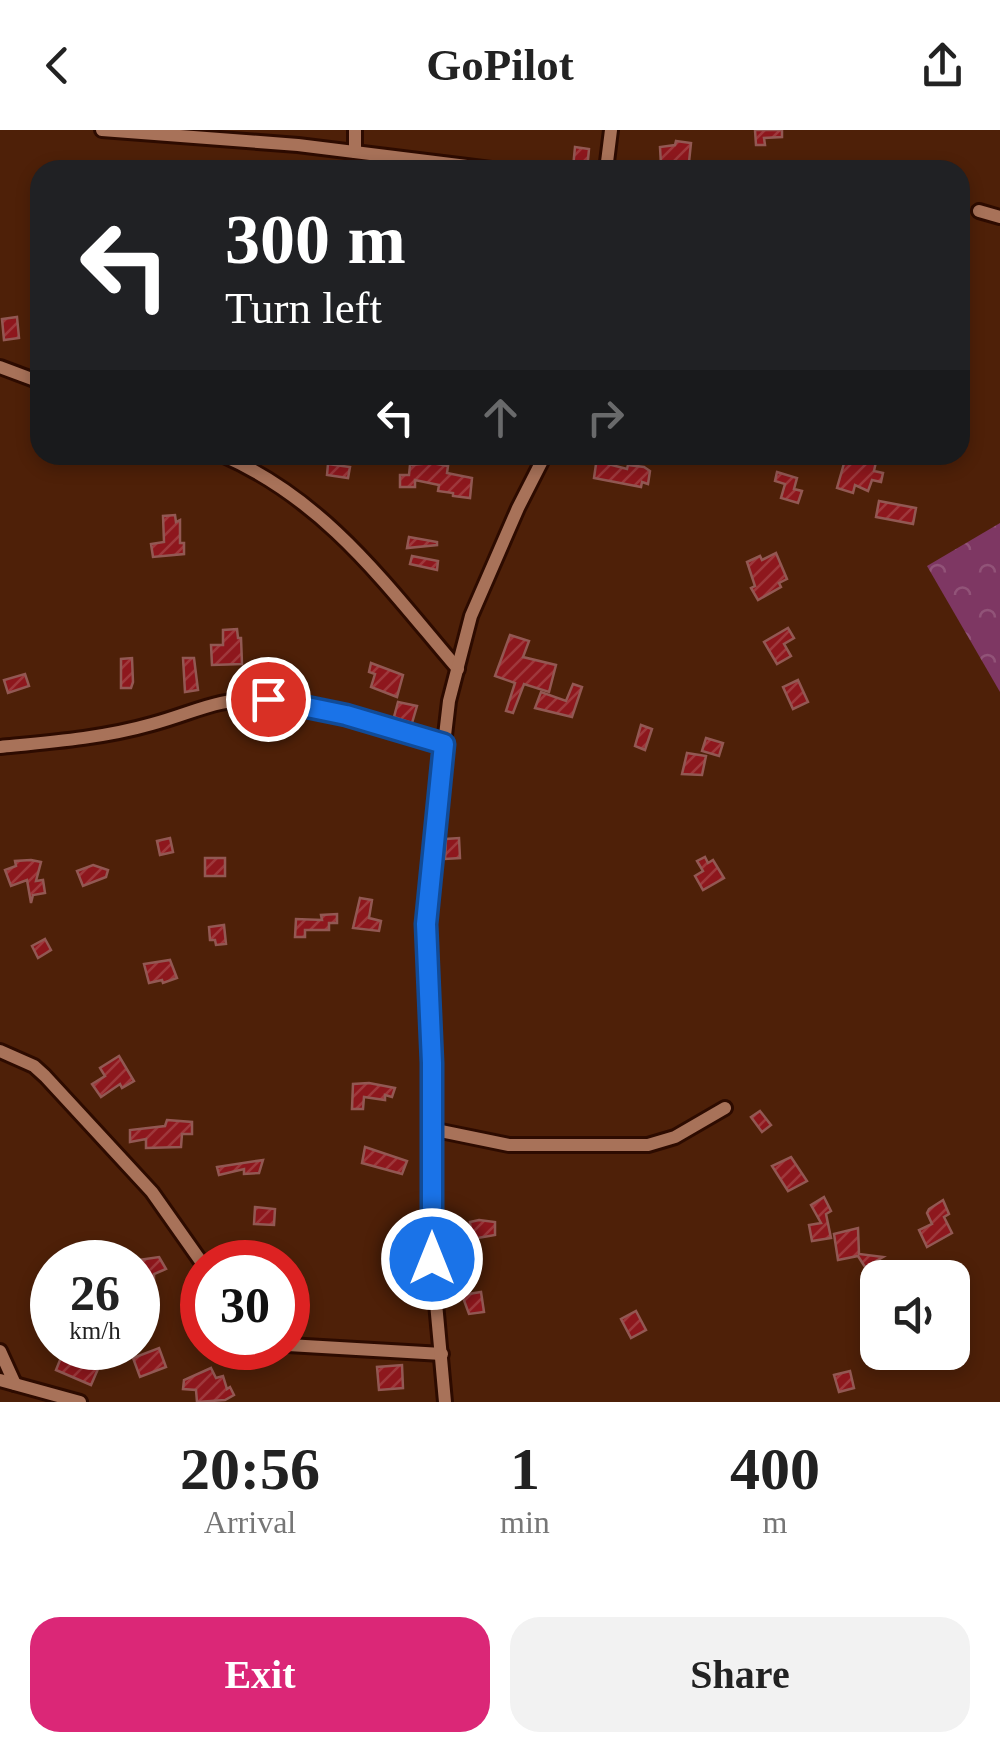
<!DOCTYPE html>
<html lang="en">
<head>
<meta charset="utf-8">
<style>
  body { margin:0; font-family:"Times New Roman",serif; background:#f2f2f2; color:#222; height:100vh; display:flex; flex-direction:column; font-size:38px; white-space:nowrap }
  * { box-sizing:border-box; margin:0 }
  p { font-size:32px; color:#767676 }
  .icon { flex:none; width:55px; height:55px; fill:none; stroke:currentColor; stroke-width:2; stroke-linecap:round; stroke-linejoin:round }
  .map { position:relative; height:1272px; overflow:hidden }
  .details { display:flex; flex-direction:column; background:#fff; flex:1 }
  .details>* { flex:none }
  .hud { position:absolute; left:30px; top:30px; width:940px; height:305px; border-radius:30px; box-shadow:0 5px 15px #0003; background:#202124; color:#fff; overflow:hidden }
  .tools { position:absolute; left:860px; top:1130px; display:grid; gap:20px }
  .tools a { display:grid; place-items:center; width:110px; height:110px; border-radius:20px; background:#fff; box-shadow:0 5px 15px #0003; font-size:50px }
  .speed { position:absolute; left:30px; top:1110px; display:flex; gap:20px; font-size:50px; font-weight:700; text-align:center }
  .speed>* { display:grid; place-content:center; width:130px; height:130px; border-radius:50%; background:#fff; box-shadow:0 5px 15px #0003; line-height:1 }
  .speed small { font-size:25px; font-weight:400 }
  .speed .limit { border:15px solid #d22; background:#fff; color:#111 }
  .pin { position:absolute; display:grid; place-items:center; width:85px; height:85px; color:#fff; margin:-42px; border:5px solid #fff; border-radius:50%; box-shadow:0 2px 10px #0007 }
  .me { position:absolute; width:110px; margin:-55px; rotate:0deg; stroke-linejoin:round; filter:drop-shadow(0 0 8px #0008) }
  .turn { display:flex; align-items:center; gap:35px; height:210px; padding:0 30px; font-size:45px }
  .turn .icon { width:130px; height:130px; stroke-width:2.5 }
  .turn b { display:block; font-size:70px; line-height:85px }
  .lanes { display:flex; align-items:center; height:95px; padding:0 30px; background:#0003; justify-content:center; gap:50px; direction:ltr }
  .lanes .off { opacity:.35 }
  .eta { display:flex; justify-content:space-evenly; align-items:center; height:170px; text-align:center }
  .eta b { font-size:60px; font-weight:700; line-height:70px }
  .action { display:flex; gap:20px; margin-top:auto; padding:20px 30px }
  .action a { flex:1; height:115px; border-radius:30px; background:#db2777; color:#fff; font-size:40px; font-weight:700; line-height:115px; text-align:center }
  .action a+a { background:#f2f2f2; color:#222 }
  header { display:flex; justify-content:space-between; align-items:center; height:130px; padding:0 30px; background:#fff; font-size:45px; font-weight:700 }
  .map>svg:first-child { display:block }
  .forest { fill:url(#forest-crowns) }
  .building { fill:url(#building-hatch); stroke:#925853; stroke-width:2.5 }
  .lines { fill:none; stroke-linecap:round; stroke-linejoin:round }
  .minor-casing { stroke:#2d0b00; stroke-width:18 }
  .minor { stroke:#a87259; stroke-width:12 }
  .route-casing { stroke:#114b97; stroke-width:25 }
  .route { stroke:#1a73e8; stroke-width:18 }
</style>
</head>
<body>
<header><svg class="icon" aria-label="back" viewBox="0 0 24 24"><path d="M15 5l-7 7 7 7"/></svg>GoPilot<svg class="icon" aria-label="share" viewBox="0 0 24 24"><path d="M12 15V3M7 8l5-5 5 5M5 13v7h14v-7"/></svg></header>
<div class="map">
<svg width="1000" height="1272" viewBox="0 0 1000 1272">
  <defs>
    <pattern id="forest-crowns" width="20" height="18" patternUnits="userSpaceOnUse" patternTransform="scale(2.5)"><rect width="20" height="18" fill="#7e3763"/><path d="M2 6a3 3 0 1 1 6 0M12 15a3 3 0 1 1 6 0" fill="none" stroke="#915378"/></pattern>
    <pattern id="building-hatch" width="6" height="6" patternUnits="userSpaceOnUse" patternTransform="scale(2.5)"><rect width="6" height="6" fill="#8e171d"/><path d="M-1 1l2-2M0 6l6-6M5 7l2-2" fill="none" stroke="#9f383c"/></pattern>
  </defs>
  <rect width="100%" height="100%" fill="#4e2008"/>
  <path class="forest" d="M 1000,393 L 1000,562 L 927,436 Z"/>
  <g class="building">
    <path d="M 755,0 L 782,0 L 782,7 L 764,8 L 765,15 L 756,15 Z"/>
    <path d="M 676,11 L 691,13 L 689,32 L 661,35 L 660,17 L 675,15 Z"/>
    <path d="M 575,17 L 589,19 L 587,40 L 573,38 Z"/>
    <path d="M 17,187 L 19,208 L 4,210 L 2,189 Z"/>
    <path d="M 855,325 L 870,325 L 869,330 L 876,332 L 874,341 L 883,343 L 881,352 L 872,350 L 868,361 L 855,355 L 853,363 L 837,358 L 845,330 L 854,332 Z"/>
    <path d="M 432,333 L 448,336 L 447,343 L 472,348 L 470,368 L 453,366 L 453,363 L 438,361 L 439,355 L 415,350 L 415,357 L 400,357 L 400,345 L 409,345 L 410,335 Z"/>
    <path d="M 604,333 L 627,339 L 628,335 L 644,337 L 650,341 L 648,354 L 642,352 L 641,357 L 594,348 L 596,334 Z"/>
    <path d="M 328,334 L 350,337 L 348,348 L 327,345 Z"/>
    <path d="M 777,342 L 797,348 L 794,359 L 802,361 L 798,373 L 781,368 L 785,354 L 775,351 Z"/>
    <path d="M 879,371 L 916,378 L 913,394 L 876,387 Z"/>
    <path d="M 175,385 L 176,392 L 180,390 L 180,413 L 184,413 L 184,424 L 153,427 L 151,414 L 164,412 L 163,386 Z"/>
    <path d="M 409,407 L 437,412 L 437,415 L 407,418 Z"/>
    <path d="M 776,423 L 787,449 L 779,453 L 781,457 L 758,470 L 751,458 L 755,456 L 747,432 L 760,426 L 762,430 Z"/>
    <path d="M 412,426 L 438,431 L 437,440 L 410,434 Z"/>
    <path d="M 788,498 L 794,508 L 784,514 L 791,526 L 777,534 L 764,512 Z"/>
    <path d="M 237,499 L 238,508 L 241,508 L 242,534 L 212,535 L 211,515 L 223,515 L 223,500 Z"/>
    <path d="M 510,505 L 529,511 L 523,527 L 556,535 L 549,562 L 524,554 L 513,583 L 506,581 L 515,553 L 495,546 Z"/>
    <path d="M 132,528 L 133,552 L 131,558 L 121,558 L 121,529 Z"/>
    <path d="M 183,528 L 194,528 L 198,560 L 185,562 Z"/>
    <path d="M 371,533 L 403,545 L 397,567 L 371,557 L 375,544 L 369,542 Z"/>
    <path d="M 25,544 L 29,556 L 8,563 L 4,550 Z"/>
    <path d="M 798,550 L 808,572 L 793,579 L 783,557 Z"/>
    <path d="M 573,554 L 582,557 L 572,587 L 535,578 L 541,562 L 566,571 Z"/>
    <path d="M 398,572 L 417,576 L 412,593 L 394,587 Z"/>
    <path d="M 641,595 L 652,599 L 645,620 L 635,616 Z"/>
    <path d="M 706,608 L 723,613 L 719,626 L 702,621 Z"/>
    <path d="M 687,623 L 706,626 L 702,645 L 682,644 Z"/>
    <path d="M 170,708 L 173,722 L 160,725 L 157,711 Z"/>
    <path d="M 459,708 L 460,728 L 445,729 L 446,709 Z"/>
    <path d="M 705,727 L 708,733 L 713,730 L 724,748 L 703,760 L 695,746 L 703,741 L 697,731 Z"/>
    <rect x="205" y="728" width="20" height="18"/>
    <path d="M 31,730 L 41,732 L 36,751 L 43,750 L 45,763 L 33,765 L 31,773 L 27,750 L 11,756 L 5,740 L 16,736 L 15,731 Z"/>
    <path d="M 93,735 L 108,740 L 106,747 L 83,756 L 77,741 Z"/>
    <path d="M 360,768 L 372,770 L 369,788 L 381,791 L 379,801 L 353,798 Z"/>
    <path d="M 337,784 L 337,793 L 329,793 L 329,800 L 305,800 L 305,807 L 295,807 L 296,789 L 322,790 L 321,785 Z"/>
    <path d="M 224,795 L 226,814 L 216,815 L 215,810 L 210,810 L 209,797 Z"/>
    <path d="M 45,809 L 51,820 L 38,828 L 32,816 Z"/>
    <path d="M 170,830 L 177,848 L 163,853 L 162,850 L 149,853 L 144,834 Z"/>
    <path d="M 119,926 L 134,951 L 122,958 L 120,954 L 101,967 L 92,954 L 105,946 L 100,938 Z"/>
    <path d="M 369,953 L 395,958 L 392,967 L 385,965 L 385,970 L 364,967 L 363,979 L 352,979 L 353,954 Z"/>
    <path d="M 760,981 L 771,995 L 762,1002 L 751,987 Z"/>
    <path d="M 167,990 L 192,992 L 192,1004 L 182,1004 L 181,1017 L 146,1018 L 146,1009 L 130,1012 L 130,1000 L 165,996 Z"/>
    <path d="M 365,1017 L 407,1031 L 402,1044 L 362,1033 Z"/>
    <path d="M 791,1027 L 807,1051 L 788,1061 L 772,1036 Z"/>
    <path d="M 263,1030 L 259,1043 L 244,1044 L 244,1039 L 219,1045 L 217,1037 Z"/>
    <path d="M 824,1067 L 831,1081 L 826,1084 L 831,1108 L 812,1111 L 809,1095 L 821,1093 L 811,1075 Z"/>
    <path d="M 943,1070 L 949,1084 L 944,1087 L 952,1103 L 927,1117 L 919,1100 L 932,1094 L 927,1083 L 929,1079 Z"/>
    <path d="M 255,1077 L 275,1079 L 274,1095 L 254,1094 Z"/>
    <path d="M 479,1090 L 495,1092 L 495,1105 L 472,1109 L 470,1092 Z"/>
    <path d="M 858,1098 L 859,1124 L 883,1127 L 865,1137 L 858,1126 L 838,1130 L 834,1104 Z"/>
    <path d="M 159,1127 L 166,1139 L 154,1144 L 154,1151 L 138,1151 L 138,1130 Z"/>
    <path d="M 481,1162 L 484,1182 L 469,1184 L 462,1165 Z"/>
    <path d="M 636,1181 L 646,1200 L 631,1208 L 621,1189 Z"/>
    <path d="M 159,1218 L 166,1237 L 140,1247 L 133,1228 Z"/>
    <path d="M 62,1225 L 98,1239 L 91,1255 L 56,1240 Z"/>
    <path d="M 402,1235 L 403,1258 L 379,1260 L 377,1237 Z"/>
    <path d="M 211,1238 L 216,1248 L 223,1246 L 227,1259 L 230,1257 L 234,1265 L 225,1270 L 197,1272 L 196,1260 L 183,1259 L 184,1250 Z"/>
    <path d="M 850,1241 L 854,1258 L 839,1262 L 834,1245 Z"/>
  </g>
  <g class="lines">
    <g class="minor-casing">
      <g id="minor">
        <path d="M 102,0 L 298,15 L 499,40"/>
        <path d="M 355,22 L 355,0"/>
        <path d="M 606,40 L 611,0"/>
        <path d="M 979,81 L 1000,87"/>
        <path d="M 0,237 L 40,252"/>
        <path d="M 222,325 C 327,371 386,455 458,539"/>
        <path d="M 0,617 C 51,612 103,608 152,594 C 196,582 216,568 264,569 C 324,570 387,597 444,614"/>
        <path d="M 0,921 L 34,936 L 45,946 L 152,1062 L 202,1133"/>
        <path d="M 431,999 L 509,1015 L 648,1015 L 675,1007 L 725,978"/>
        <path d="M 288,1215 L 442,1224"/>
        <path d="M 0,1221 L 15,1254"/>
        <path d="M 0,1250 L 80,1272"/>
        <path d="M 445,1272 L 432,1129 L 432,933 L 426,821 L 444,614 L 449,571 L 471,486 L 518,378 L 545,325"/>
      </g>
    </g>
    <use href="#minor" class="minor"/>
  </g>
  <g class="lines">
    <g class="route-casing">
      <path id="route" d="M 268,569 L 346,585 L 444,614 L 426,794 L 432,933 L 432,1129"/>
    </g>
    <use href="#route" class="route"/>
  </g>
</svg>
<div class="tools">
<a><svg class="icon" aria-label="sound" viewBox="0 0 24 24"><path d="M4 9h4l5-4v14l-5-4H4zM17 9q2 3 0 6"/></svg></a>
</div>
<div class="speed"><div>26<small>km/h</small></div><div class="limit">30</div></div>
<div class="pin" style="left:268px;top:569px;background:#d93025"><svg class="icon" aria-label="arrive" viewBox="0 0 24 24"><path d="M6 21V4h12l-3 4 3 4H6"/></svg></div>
<svg class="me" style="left:432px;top:1129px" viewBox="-20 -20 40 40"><circle r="17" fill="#1a73e8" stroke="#fff" stroke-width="3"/><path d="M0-11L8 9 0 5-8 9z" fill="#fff"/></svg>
<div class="hud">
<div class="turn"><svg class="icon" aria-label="left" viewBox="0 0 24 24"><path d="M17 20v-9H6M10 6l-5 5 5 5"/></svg><div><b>300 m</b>Turn left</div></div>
<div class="lanes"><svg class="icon" aria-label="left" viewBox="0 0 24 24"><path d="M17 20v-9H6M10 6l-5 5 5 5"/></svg><svg class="icon off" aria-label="ahead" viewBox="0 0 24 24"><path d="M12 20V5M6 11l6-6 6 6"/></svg><svg class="icon off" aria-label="right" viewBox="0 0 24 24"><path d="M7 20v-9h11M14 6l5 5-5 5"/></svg></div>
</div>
</div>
<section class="details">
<div class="eta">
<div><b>20:56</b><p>Arrival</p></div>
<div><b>1</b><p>min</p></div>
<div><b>400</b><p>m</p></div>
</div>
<div class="action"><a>Exit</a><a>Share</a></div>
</section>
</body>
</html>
